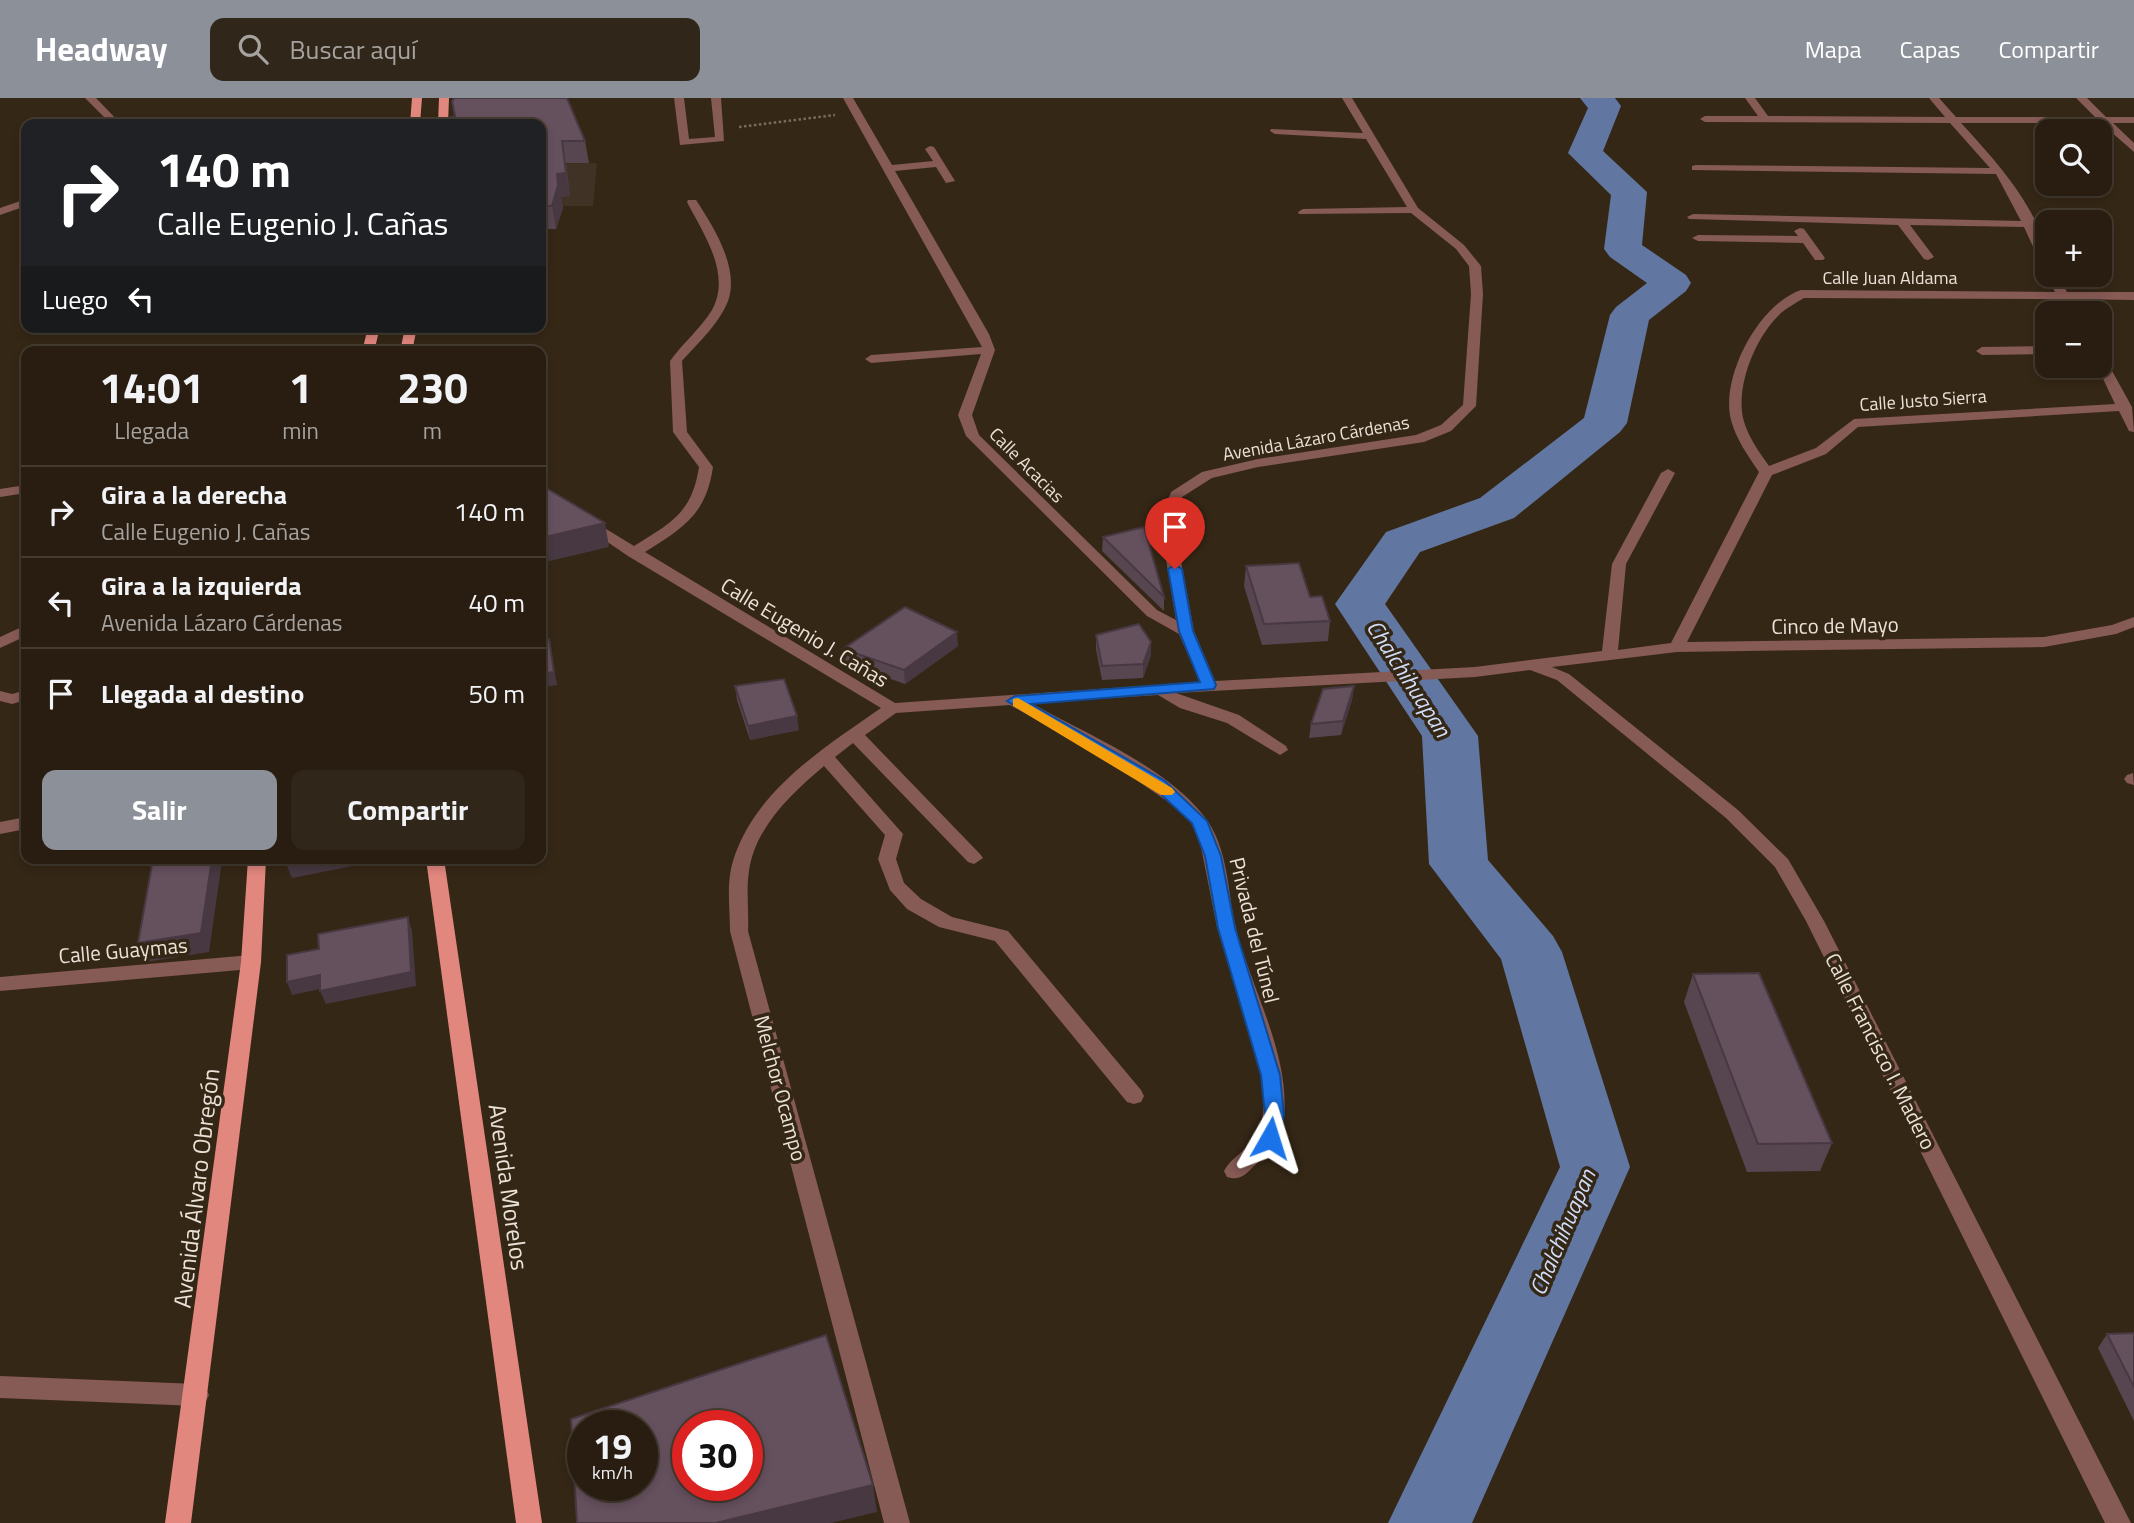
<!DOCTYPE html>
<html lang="es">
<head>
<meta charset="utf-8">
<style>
  body { margin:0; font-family:"Titillium Web",sans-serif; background:#302619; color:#f1f3f6; height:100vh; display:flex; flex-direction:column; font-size:26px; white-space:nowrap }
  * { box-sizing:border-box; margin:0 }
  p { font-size:23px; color:#a5a29f }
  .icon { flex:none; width:38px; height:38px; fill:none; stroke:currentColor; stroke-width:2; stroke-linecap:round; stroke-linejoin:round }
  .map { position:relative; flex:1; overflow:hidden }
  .drawer { position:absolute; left:21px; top:248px; width:525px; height:518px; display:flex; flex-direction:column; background:#281d10; border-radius:14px; box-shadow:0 4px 10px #0003,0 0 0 2px #443b30 }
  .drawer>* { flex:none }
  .banner { position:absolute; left:21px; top:21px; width:525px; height:214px; border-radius:14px; box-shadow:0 4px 10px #0003,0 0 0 2px #443b30; background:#202124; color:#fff; overflow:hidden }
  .fabs { position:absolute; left:2035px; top:21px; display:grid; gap:14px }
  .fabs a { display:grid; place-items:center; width:77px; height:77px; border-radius:14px; background:#281d10; box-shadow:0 4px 10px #0003,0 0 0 2px #443b30; font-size:35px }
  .speed { position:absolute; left:567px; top:1312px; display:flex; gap:14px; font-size:35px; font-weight:700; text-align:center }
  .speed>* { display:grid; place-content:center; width:91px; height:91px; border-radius:50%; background:#281d10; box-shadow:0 4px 10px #0003,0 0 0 2px #443b30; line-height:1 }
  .speed small { font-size:18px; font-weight:400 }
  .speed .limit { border:10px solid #d22; background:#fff; color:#111 }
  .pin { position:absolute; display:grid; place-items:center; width:60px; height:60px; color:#fff; margin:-72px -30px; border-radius:50% 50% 50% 0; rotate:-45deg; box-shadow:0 0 7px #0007 }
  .pin .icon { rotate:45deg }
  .me { position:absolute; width:77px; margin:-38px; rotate:6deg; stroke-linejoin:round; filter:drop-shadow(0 0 5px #0008) }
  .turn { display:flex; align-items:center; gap:24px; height:147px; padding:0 21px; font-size:32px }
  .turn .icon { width:91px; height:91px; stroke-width:2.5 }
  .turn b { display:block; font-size:49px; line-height:60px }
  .then { display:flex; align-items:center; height:66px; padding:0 21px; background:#0003; gap:14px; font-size:26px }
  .eta { display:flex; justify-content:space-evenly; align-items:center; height:119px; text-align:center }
  .eta b { font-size:42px; font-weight:700; line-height:49px }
  .button { display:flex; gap:14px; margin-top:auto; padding:14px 21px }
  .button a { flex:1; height:80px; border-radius:14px; background:#8c9099; color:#fff; font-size:28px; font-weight:700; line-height:80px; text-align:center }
  .button a+a { background:#302619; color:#f1f3f6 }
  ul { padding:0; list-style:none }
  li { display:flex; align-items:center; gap:21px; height:91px; padding:0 21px; border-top:2px solid #443b30 }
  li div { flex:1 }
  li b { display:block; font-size:26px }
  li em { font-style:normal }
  header { display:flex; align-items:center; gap:42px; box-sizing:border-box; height:98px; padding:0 35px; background:#8c9099; color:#fff }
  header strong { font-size:33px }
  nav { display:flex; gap:38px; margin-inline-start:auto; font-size:24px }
  .search { width:490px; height:63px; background:#302619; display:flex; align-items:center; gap:18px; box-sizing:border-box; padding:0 24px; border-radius:14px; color:#a5a29f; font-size:26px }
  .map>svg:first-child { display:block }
  .medical { fill:#403325 }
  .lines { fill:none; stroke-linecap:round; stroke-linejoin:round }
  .river { fill:#6177a1; fill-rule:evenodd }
  .path { stroke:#786c5d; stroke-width:2.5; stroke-dasharray:2.5 2.5; stroke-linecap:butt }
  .minor { fill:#865a55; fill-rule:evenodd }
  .major { fill:#e1877e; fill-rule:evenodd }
  .wall { fill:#574550 }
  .shaded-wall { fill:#473841 }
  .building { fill:#65505d; stroke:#473841; stroke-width:2; fill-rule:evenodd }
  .route { fill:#1a73e8; stroke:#114b97; stroke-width:2 }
  .slow { fill:#f59e0b }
  .labels { text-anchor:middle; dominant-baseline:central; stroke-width:7; stroke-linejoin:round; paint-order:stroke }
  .far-street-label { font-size:18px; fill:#ebe2d7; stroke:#352716 }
  .street-label { font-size:21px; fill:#ebe2d7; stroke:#352716 }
  .water-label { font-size:23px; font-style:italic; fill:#cfddf8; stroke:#352716 }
  .near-street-label { font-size:24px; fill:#ebe2d7; stroke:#352716 }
</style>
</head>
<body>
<header>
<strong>Headway</strong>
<div class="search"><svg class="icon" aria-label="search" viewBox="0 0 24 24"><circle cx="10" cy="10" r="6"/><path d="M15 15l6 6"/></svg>Buscar aquí</div>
<nav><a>Mapa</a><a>Capas</a><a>Compartir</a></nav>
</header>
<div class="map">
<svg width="2134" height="1425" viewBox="0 0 2134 1425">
  <rect width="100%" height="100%" fill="#352716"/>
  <path class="medical" d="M 597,65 L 593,108 L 541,108 L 541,66 Z"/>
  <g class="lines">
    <path class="river" d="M 1580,0 L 1615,0 L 1621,8 L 1603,53 L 1647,94 L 1642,147 L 1686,177 L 1691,185 L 1686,193 L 1649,222 L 1627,325 L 1620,334 L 1514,420 L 1420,454 L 1385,506 L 1478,638 L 1488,762 L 1553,838 L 1562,854 L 1630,1069 L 1472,1425 L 1388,1425 L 1560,1069 L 1501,861 L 1429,766 L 1422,638 L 1335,506 L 1386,434 L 1480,400 L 1584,320 L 1610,217 L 1616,209 L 1647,185 L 1610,159 L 1604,151 L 1611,97 L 1568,55 L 1588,10 Z"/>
    <path class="path" d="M 739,29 L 835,17"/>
    <g class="minor">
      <path d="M 85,0 L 96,0 L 121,26 L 111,26 Z"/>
      <path d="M 674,0 L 684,0 L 689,41 L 715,39 L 711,0 L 721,0 L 724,43 L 680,47 Z"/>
      <path d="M 843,0 L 853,0 L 892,67 L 933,63 L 925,51 L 930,48 L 934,49 L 955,83 L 946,85 L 936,69 L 895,73 L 989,236 L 995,252 L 972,317 L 979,337 L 1157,512 L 1176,522 L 1160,425 L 1171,394 L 1202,374 L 1258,361 L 1416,337 L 1441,327 L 1463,307 L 1471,196 L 1469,168 L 1456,151 L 1411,115 L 1299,116 L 1298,114 L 1303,111 L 1407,109 L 1366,41 L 1275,36 L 1270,33 L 1271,31 L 1363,35 L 1342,0 L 1352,0 L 1418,110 L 1464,147 L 1481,168 L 1483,196 L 1476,308 L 1451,333 L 1424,344 L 1258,369 L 1212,380 L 1182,399 L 1174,425 L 1194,533 L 1215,583 L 1475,569 L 1602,553 L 1612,466 L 1661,375 L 1668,371 L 1675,375 L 1626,466 L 1618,552 L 1671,545 L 1759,374 C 1748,358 1736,341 1731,322 C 1720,279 1759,206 1801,192 L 2055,194 L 2046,177 L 2048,175 L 2058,177 L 2067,194 L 2134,194 L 2134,202 L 2071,201 L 2079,215 L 2067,215 L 2059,201 L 1804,200 C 1796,205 1788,209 1781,215 C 1756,238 1736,286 1743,320 C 1747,337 1759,354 1769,368 L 1816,350 L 1854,321 L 2115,306 L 2097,268 L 2100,268 L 2100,258 L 2106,262 L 2132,309 L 2134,334 L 2129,333 L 2119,313 L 1858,329 L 1826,356 L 1772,377 L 1687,544 L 2044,539 L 2112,527 L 2134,519 L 2134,529 L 2116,536 L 2044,549 L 1677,554 L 1552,569 L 1569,576 L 1738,712 L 1788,761 L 1824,823 L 2131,1425 L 2105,1425 L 1806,823 L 1775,769 L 1726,720 L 1557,582 L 1530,572 L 1475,579 L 1176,595 L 1239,617 L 1286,648 L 1288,652 L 1280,657 L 1227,625 L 1180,610 L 1158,597 L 1031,605 C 1086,636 1165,668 1204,718 C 1229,750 1227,793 1236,830 C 1251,891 1290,955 1284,1020 C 1282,1040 1269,1055 1254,1068 C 1245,1077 1240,1083 1227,1079 L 1224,1073 C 1229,1063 1239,1057 1247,1049 C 1268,1028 1264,1003 1261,976 L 1217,829 L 1200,744 L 1191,725 L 1174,708 L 1105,660 L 1010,607 L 896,615 L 865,637 L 980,756 L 983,760 L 974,766 L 968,764 L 853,645 L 835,659 L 903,736 L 896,761 L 904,785 L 921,801 L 952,819 L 1008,833 L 1141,992 L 1144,998 L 1141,1004 L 1134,1006 L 1127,1004 L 995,843 L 939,829 L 907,811 L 890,792 L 878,761 L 885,737 L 824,668 C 792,695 755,729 749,773 C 746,792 749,813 748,833 L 910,1425 L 884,1425 L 730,833 C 730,810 726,785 733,763 C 755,692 824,650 881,610 L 628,458 L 581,426 L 583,423 L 593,423 L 634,448 C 671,425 692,415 699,369 L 673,334 L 670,263 C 683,245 700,231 712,212 C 732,176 703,135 687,104 L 688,102 L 696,102 C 713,128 740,170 728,203 C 719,226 698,245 682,263 L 687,334 L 713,369 C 706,417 683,430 645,454 L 895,605 L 1200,584 L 1179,536 L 1147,518 L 966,338 L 958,317 L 981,256 L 871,265 L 865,261 L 871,257 L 982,249 Z"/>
      <path d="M 1745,0 L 1755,0 L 1768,18 L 1945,19 L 1929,0 L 1939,0 L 1956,19 L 2095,19 L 2076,0 L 2087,0 L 2106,19 L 2134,19 L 2134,25 L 2113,25 L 2134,45 L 2134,54 L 2101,25 L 1961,25 C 1995,62 2048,119 2048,171 L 2042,168 L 2024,129 L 1910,127 L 1934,159 L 1928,162 L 1924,161 L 1898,127 L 1689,121 L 1687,119 L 1693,116 L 2021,123 L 1996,76 L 1692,72 L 1692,68 L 1696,67 L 1990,70 L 1950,25 L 1705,24 L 1700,21 L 1705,18 L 1758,18 Z"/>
      <path d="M 26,101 L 26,108 L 0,117 L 0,110 Z"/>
      <path d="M 1800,130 L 1804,131 L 1825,160 L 1823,162 L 1815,162 L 1803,145 L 1698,143 L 1692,140 L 1698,137 L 1798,138 L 1794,133 Z"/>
      <path d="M 2048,248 L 2048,256 L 1982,257 L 1976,253 L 1982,249 Z"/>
      <path d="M 26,387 L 26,395 L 0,399 L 0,391 Z"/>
      <path d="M 26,527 L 26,538 L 0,550 L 0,539 Z"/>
      <path d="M 26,592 L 26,602 L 12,606 L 0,603 L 0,593 L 12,596 Z"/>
      <path d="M 2133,675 L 2134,687 L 2127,685 L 2124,681 L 2127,677 Z"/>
      <path d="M 26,719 L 26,731 L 0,736 L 0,724 Z"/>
      <path d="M 251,857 L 258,859 L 261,864 L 258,869 L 251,871 L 0,893 L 0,879 Z"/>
      <path d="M 0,1278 L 197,1286 L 205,1289 L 209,1297 L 205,1305 L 197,1308 L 0,1300 Z"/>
    </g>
    <g class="major">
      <path d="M 412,0 L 422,0 L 420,26 L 410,26 Z"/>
      <path d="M 439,0 L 449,0 L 448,26 L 438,26 Z"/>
      <path d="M 368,229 L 380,229 L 374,254 L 362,254 Z"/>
      <path d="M 405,229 L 417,229 L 412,254 L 400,254 Z"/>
      <path d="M 248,761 L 266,761 L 261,864 L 191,1425 L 165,1425 L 241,864 Z"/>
      <path d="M 426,761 L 444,761 L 542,1425 L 516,1425 Z"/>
    </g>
  </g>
  <g class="wall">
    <path d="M 541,26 L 585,43 L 589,65 L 566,65 L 570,98 L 561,99 L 563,110 L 556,131 L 541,131 Z"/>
    <path d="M 1103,439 L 1164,499 L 1164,513 L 1102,453 Z"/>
    <path d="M 1246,468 L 1330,523 L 1328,543 L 1262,547 L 1244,488 Z"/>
    <path d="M 1096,537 L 1151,544 L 1151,557 L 1143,580 L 1102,582 L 1096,551 Z"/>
    <path d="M 958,548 L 905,586 L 845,565 L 843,551 Z"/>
    <path d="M 735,588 L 799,632 L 750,642 L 737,602 Z"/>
    <path d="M 1354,588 L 1352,602 L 1341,637 L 1309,640 L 1311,626 Z"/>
    <path d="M 1693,876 L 1832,1045 L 1820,1073 L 1747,1074 L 1684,904 Z"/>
    <path d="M 2134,1235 L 2134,1323 L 2098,1250 L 2107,1236 Z"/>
  </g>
  <g class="shaded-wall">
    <path d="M 562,43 L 570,98 L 561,99 L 563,110 L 556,131 L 552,108 Z"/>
    <path d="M 605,425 L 609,449 L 541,465 L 541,440 Z"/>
    <path d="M 957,534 L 958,548 L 905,586 L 904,572 Z"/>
    <path d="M 549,541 L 557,587 L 541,590 L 541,576 Z"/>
    <path d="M 1151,544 L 1151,557 L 1143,580 L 1143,566 Z"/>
    <path d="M 1354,588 L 1352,602 L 1341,637 L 1343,623 Z"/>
    <path d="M 797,618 L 799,632 L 750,642 L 748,628 Z"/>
    <path d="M 541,691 L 542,691 L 546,705 L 541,706 Z"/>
    <path d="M 212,761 L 229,761 L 222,763 L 209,854 L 146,864 L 138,845 Z"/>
    <path d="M 284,761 L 389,761 L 292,780 Z"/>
    <path d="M 408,819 L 412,833 L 416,888 L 326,906 L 320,893 Z"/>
    <path d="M 320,877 L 325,890 L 292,897 L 287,884 Z"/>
    <path d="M 873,1387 L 877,1414 L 831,1425 L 716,1425 Z"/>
  </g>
  <g class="building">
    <path d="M 454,0 L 567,0 L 585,43 L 562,43 L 566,75 L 557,76 L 558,87 L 552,108 L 541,108 L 541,26 L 446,26 L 446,21 L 455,18 L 452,4 Z"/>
    <path d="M 541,387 L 605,425 L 541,440 Z"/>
    <path d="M 1144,429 L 1164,499 L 1103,439 Z"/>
    <path d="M 1299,465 L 1310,499 L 1322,498 L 1330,523 L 1264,526 L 1246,468 Z"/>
    <path d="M 905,509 L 957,534 L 904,572 L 843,551 Z"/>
    <path d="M 1139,526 L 1151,544 L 1143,566 L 1102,568 L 1096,537 Z"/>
    <path d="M 549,541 L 554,574 L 541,576 L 541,542 Z"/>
    <path d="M 784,581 L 797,618 L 748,628 L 735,588 Z"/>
    <path d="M 1354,588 L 1343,623 L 1311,626 L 1323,591 Z"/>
    <path d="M 153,761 L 212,761 L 201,835 L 138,845 Z"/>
    <path d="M 408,819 L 411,874 L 320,893 L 320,877 L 287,884 L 287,857 L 319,851 L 318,836 Z"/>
    <path d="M 1759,875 L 1832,1045 L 1758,1046 L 1693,876 Z"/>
    <path d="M 2134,1235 L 2134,1289 L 2107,1236 Z"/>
    <path d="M 826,1237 L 873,1387 L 716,1425 L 577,1425 L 571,1321 ZM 583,1328 L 642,1328 L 642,1388 L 583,1388 ZM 688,1328 L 747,1328 L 747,1388 L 688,1388 Z"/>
  </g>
  <path class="route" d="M 1175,467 L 1182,471 L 1193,533 L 1216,587 L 1214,591 L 1031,606 L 1165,683 L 1207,723 L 1221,758 L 1235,830 L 1280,977 L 1284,1017 L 1277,1045 L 1263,1045 L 1260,1040 L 1265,1017 L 1261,977 L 1218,830 L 1205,758 L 1192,725 L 1154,690 L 1007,603 L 1015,598 L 1200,584 L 1179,533 L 1168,471 Z"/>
  <path class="slow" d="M 1018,600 L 1172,690 L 1175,694 L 1172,697 L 1161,697 L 1013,608 L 1013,601 Z"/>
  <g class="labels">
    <g class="far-street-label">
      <text x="1890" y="179">Calle Juan Aldama</text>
      <text transform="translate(1923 302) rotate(-4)">Calle Justo Sierra</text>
      <text transform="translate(1316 340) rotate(-10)">Avenida Lázaro Cárdenas</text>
      <text transform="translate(1027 367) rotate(45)">Calle Acacias</text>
    </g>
    <g class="street-label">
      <text transform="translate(1835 527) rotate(-1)">Cinco de Mayo</text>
      <text transform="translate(805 534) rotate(31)">Calle Eugenio J. Cañas</text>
      <text transform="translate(1255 832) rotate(76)">Privada del Túnel</text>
      <text transform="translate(123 852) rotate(-5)">Calle Guaymas</text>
      <text transform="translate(1881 953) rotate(63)">Calle Francisco I. Madero</text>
      <text transform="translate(781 990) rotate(75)">Melchor Ocampo</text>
    </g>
    <g class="water-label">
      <text transform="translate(1409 580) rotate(57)">Chalchihuapan</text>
      <text transform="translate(1562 1134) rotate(-67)">Chalchihuapan</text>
    </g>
    <g class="near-street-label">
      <text transform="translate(509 1089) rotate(82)">Avenida Morelos</text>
      <text transform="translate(196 1090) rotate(-83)">Avenida Álvaro Obregón</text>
    </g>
  </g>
</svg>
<div class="fabs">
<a><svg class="icon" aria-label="search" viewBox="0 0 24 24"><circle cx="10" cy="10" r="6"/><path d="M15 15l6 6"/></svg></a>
<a>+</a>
<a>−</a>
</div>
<div class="speed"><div>19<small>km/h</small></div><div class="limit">30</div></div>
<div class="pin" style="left:1175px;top:471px;background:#d93025"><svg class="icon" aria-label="arrive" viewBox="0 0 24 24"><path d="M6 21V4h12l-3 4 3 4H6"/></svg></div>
<svg class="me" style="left:1270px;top:1040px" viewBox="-20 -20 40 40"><path d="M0-17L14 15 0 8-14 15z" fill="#1a73e8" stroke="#fff" stroke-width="4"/></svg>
<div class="banner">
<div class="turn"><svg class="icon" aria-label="right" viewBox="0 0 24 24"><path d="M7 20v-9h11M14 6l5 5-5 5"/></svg><div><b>140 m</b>Calle Eugenio J. Cañas</div></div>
<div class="then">Luego<svg class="icon" aria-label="left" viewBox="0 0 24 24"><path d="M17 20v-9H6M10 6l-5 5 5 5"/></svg></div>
</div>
<section class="drawer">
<div class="eta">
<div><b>14:01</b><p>Llegada</p></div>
<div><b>1</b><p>min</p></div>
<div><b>230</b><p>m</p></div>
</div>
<ul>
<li><svg class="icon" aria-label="right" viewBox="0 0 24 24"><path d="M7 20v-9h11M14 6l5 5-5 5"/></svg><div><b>Gira a la derecha</b><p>Calle Eugenio J. Cañas</p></div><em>140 m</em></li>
<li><svg class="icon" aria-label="left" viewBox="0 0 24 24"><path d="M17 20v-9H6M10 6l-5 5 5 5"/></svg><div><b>Gira a la izquierda</b><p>Avenida Lázaro Cárdenas</p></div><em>40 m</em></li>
<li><svg class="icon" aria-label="arrive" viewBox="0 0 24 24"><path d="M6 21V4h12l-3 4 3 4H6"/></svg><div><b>Llegada al destino</b></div><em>50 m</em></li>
</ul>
<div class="button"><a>Salir</a><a>Compartir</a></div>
</section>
</div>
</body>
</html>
